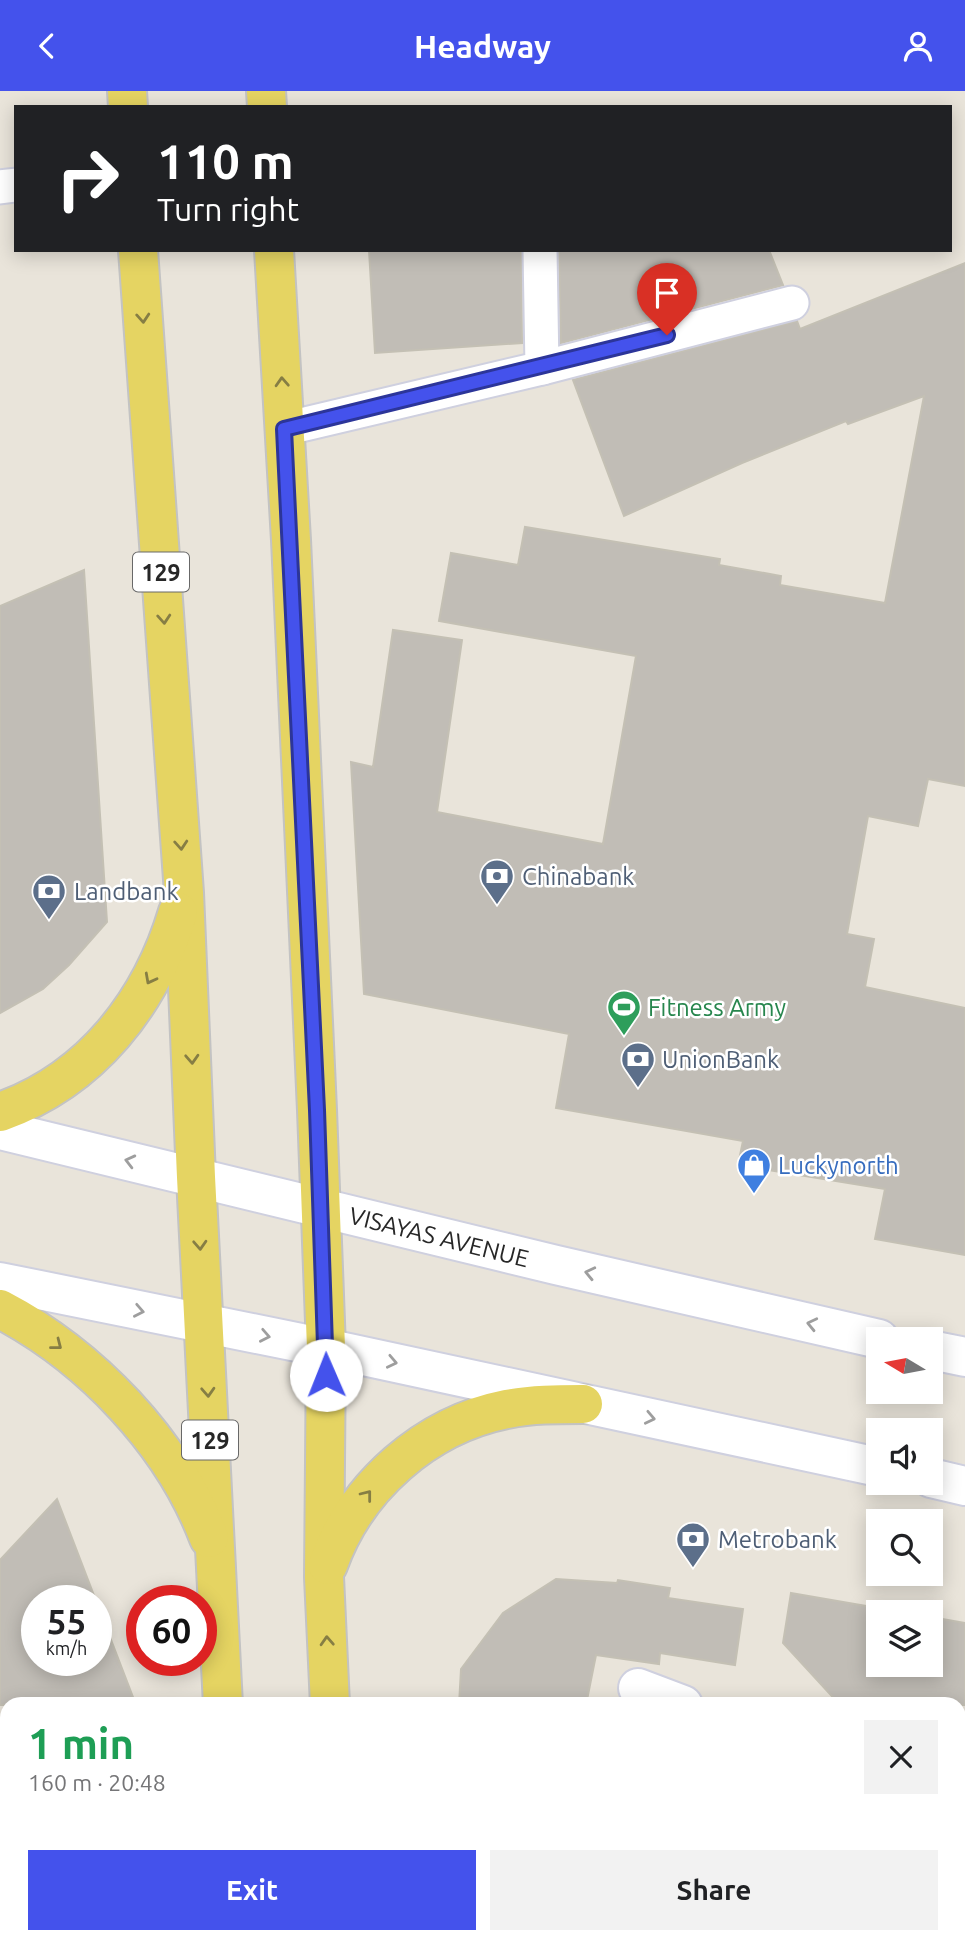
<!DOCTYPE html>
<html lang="en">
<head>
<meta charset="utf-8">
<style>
  body { margin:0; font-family:Ubuntu,sans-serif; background:#f2f2f2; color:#202124; height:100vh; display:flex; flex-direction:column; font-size:26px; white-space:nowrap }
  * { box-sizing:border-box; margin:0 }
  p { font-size:23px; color:#757577 }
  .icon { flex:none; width:38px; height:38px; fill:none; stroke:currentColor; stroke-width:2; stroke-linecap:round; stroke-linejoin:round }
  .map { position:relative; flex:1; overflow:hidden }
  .drawer { position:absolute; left:0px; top:1606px; width:966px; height:247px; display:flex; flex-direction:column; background:#fff; border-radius:21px 21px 0 0; box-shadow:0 4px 18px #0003 }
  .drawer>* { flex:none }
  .banner { position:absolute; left:14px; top:14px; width:938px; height:147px; border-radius:0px; box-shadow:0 4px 18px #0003; background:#202124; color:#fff; overflow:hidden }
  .needle { width:46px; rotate:280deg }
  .controls { position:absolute; left:866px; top:1236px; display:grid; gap:14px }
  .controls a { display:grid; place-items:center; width:77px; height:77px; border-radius:0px; background:#fff; box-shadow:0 4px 18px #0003; font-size:35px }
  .speed { position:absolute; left:21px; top:1494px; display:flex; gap:14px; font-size:35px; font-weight:700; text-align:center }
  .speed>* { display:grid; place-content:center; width:91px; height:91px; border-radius:50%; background:#fff; box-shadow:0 4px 18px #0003; line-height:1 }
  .speed small { font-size:18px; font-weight:400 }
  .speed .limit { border:10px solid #d22; background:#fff; color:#111 }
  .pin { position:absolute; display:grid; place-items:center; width:60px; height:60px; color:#fff; margin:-72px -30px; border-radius:50% 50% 50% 0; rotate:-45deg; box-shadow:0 0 7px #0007 }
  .pin .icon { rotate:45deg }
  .me { position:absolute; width:77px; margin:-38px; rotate:359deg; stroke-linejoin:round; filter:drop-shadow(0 0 5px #0008) }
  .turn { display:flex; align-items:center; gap:24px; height:147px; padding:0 28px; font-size:32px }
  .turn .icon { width:91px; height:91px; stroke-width:2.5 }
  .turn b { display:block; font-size:49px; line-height:60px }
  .round { display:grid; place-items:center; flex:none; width:74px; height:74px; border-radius:0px; background:#f2f2f2 }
  .overview { display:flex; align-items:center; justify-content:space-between; height:119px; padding:0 28px }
  h1 { font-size:42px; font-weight:700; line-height:52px; color:#1e9e55 }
  .button { display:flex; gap:14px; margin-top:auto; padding:14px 28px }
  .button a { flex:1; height:80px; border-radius:0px; background:#4452ec; color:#fff; font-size:28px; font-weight:700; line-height:80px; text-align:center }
  .button a+a { background:#f2f2f2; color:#202124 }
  header { display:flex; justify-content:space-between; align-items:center; height:91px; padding:0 28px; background:#4452ec; color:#fff; font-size:32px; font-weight:700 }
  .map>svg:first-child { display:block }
  .building { fill:#c1bdb6; stroke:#c4c0b4; stroke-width:2; fill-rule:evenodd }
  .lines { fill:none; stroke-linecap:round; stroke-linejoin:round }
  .lane-casing { stroke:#cfd0df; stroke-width:37 }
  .street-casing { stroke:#cfd0df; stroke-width:42 }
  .secondary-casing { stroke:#cfd0df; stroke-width:42 }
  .primary-casing { stroke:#c3c3c3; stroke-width:42 }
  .lane { stroke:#fff; stroke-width:33 }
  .street { stroke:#fff; stroke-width:38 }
  .secondary { stroke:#fff; stroke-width:38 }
  .primary { stroke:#e5d462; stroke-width:38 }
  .oneway { stroke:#867e44 }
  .oneway2 { stroke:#9e9e9e }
  .route-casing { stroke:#2c3599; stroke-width:18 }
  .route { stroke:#4452ec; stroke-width:12 }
  .labels { text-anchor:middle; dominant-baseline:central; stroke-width:5; stroke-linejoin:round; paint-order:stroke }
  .shield { fill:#fff; stroke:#686868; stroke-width:2 }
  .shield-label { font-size:23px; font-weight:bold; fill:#272727 }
  .service-label { font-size:24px; fill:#4e5e75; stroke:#fff; text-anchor:start }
  .leisure-label { font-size:24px; fill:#27864d; stroke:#fff; text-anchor:start }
  .shop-label { font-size:24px; fill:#366cbe; stroke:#fff; text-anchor:start }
  .street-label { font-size:24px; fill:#272727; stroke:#fff }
</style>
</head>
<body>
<header><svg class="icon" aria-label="back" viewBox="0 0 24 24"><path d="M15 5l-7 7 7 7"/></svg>Headway<svg class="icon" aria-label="person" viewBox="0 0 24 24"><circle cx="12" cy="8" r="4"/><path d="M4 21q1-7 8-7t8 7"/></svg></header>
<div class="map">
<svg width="965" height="1852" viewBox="0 0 965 1852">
  <rect width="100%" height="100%" fill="#e9e4da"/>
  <g class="building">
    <path d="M 369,159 L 521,159 L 522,252 L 375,262 Z"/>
    <path d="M 559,159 L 769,159 L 783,194 L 561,252 Z"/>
    <path d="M 965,172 L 965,695 L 928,688 L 918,735 L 868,725 L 847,843 L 874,848 L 865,896 L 965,917 L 965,1164 L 875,1148 L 885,1098 L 738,1074 L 743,1050 L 556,1017 L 569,943 L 364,903 L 351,671 L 373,676 L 393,539 L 462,549 L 437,721 L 603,753 L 636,565 L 439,530 L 451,462 L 518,474 L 525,436 L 720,468 L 719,474 L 781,485 L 780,494 L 885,512 L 924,305 L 848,333 L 846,330 L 742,372 L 624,425 L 573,289 L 797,230 L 800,238 Z"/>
    <path d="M 84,479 L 107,831 L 69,874 L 43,898 L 0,922 L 0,515 Z"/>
    <path d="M 57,1408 L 136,1614 L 0,1614 L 0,1469 ZM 37,1510 L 96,1510 L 96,1570 L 37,1570 Z"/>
    <path d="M 556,1488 L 617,1492 L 618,1489 L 670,1497 L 668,1507 L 743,1518 L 735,1574 L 660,1562 L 659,1573 L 596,1564 L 586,1614 L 459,1614 L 461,1578 L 503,1522 Z"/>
    <path d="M 791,1502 L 901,1521 L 878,1521 L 878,1573 L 931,1573 L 931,1526 L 965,1532 L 965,1614 L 840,1614 L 783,1552 Z"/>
  </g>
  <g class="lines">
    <g class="lane-casing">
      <g id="lane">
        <path d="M 0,96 L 16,94"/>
        <path d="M 540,159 L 542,277"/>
        <path d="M 284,338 L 542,277 L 792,212"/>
      </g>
    </g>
    <g class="street-casing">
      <g id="street">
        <path d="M 638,1597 L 683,1614"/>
        <path d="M 902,1846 L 902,1852"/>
      </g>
    </g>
    <g class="secondary-casing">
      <g id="secondary">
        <path d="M 0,1039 L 556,1174 L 879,1248"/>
        <path d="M 0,1191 L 326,1257 L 878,1376"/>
        <path d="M 931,1259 L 965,1266"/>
        <path d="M 931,1387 L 965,1395"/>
      </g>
    </g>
    <g class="primary-casing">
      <g id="primary">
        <path d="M 127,0 L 128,16"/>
        <path d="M 266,0 L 267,16"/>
        <path d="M 138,159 L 184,802 L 196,1086 L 223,1614"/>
        <path d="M 274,159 L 291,449 L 317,1019 L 326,1257 L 324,1486 L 330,1614"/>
        <path d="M 0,1021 C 91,989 151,912 178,821"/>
        <path d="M 0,1218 C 90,1265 173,1351 209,1447"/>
        <path d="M 328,1474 C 356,1395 426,1334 507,1318 C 532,1313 558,1313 583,1313"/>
        <path d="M 234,1846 L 234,1852"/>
        <path d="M 342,1846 L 343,1852"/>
      </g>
    </g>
    <use href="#lane" class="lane"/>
    <use href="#street" class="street"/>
    <use href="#secondary" class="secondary"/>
    <use href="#primary" class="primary"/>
  </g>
  <defs><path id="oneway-chevron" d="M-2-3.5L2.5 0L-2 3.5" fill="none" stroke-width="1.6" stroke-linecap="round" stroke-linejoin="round" transform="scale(1.75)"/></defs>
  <g class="oneway">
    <use href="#oneway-chevron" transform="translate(143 227) rotate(86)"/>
    <use href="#oneway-chevron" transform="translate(282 291) rotate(-93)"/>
    <use href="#oneway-chevron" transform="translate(164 528) rotate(86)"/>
    <use href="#oneway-chevron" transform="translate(181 754) rotate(86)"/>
    <use href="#oneway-chevron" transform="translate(150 888) rotate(118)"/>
    <use href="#oneway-chevron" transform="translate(192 968) rotate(87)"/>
    <use href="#oneway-chevron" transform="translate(200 1154) rotate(87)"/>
    <use href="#oneway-chevron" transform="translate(57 1254) rotate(38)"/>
    <use href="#oneway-chevron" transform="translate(208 1301) rotate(87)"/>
    <use href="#oneway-chevron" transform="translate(367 1404) rotate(-52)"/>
    <use href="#oneway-chevron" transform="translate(327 1550) rotate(-93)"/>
  </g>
  <g class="oneway2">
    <use href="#oneway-chevron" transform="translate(130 1070) rotate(-166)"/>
    <use href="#oneway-chevron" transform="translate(590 1182) rotate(-167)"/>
    <use href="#oneway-chevron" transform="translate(139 1220) rotate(11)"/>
    <use href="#oneway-chevron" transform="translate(812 1233) rotate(-167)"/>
    <use href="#oneway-chevron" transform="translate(265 1245) rotate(11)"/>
    <use href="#oneway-chevron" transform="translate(392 1271) rotate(12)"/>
    <use href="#oneway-chevron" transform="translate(650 1327) rotate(12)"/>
  </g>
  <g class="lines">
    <g class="route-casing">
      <path id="route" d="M 326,1284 L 317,1019 L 284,338 L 667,244"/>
    </g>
    <use href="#route" class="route"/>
  </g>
  <defs>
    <g id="bank-pin" transform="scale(1.75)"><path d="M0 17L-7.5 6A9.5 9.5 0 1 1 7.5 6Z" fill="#5c6f8a" stroke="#fff"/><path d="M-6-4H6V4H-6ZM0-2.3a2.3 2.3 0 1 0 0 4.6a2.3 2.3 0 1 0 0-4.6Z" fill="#fff"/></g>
    <g id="stadium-pin" transform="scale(1.75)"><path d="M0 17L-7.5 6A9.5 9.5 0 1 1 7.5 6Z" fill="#2e9e5b" stroke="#fff"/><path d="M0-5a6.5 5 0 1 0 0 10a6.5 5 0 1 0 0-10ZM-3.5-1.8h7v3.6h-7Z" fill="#fff"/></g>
    <g id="shop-pin" transform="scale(1.75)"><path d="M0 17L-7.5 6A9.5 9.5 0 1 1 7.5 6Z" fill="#3f7fe0" stroke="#fff"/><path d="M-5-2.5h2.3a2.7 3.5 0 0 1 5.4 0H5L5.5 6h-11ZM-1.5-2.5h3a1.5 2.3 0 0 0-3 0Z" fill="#fff"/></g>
  </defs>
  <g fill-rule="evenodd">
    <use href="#bank-pin" x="497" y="785"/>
    <use href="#bank-pin" x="49" y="800"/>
    <use href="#stadium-pin" x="624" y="916"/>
    <use href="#bank-pin" x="638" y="968"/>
    <use href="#shop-pin" x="754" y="1074"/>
    <use href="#bank-pin" x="693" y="1448"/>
  </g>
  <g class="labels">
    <g class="shield">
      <rect x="133" y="461.5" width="56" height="39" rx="5"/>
      <rect x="182" y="1329.5" width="56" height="39" rx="5"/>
    </g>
    <g class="shield-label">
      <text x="161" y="481">129</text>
      <text x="210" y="1349">129</text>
    </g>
    <g class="service-label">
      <text x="522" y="785">Chinabank</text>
      <text x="74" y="800">Landbank</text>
      <text x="662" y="968">UnionBank</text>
      <text x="718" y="1448">Metrobank</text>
    </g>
    <g class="leisure-label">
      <text x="648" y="916">Fitness Army</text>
    </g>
    <g class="shop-label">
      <text x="778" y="1074">Luckynorth</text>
    </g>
    <g class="street-label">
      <text transform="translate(439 1146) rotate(14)">VISAYAS AVENUE</text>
    </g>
  </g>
</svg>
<div class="controls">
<a><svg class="needle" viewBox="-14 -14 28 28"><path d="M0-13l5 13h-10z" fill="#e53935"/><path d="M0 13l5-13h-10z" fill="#757577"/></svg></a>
<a><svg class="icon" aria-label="sound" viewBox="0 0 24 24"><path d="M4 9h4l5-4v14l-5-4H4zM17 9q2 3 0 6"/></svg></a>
<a><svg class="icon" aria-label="search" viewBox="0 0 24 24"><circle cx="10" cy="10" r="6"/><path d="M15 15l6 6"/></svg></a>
<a><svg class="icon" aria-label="layers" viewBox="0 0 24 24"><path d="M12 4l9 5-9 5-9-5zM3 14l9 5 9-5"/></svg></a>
</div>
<div class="speed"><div>55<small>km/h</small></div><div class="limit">60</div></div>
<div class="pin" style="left:667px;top:244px;background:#d93025"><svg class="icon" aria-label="arrive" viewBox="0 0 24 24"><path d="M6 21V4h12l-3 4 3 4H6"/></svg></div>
<svg class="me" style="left:326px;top:1284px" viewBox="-20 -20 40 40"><circle r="19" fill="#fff"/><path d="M0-13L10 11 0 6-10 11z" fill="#4452ec"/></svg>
<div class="banner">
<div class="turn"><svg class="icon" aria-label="right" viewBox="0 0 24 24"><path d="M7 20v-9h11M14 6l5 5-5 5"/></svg><div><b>110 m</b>Turn right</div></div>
</div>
<section class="drawer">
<div class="overview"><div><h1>1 min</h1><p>160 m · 20:48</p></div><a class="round"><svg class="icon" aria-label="close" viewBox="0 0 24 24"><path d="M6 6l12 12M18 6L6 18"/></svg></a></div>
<div class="button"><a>Exit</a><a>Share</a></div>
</section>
</div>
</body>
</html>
